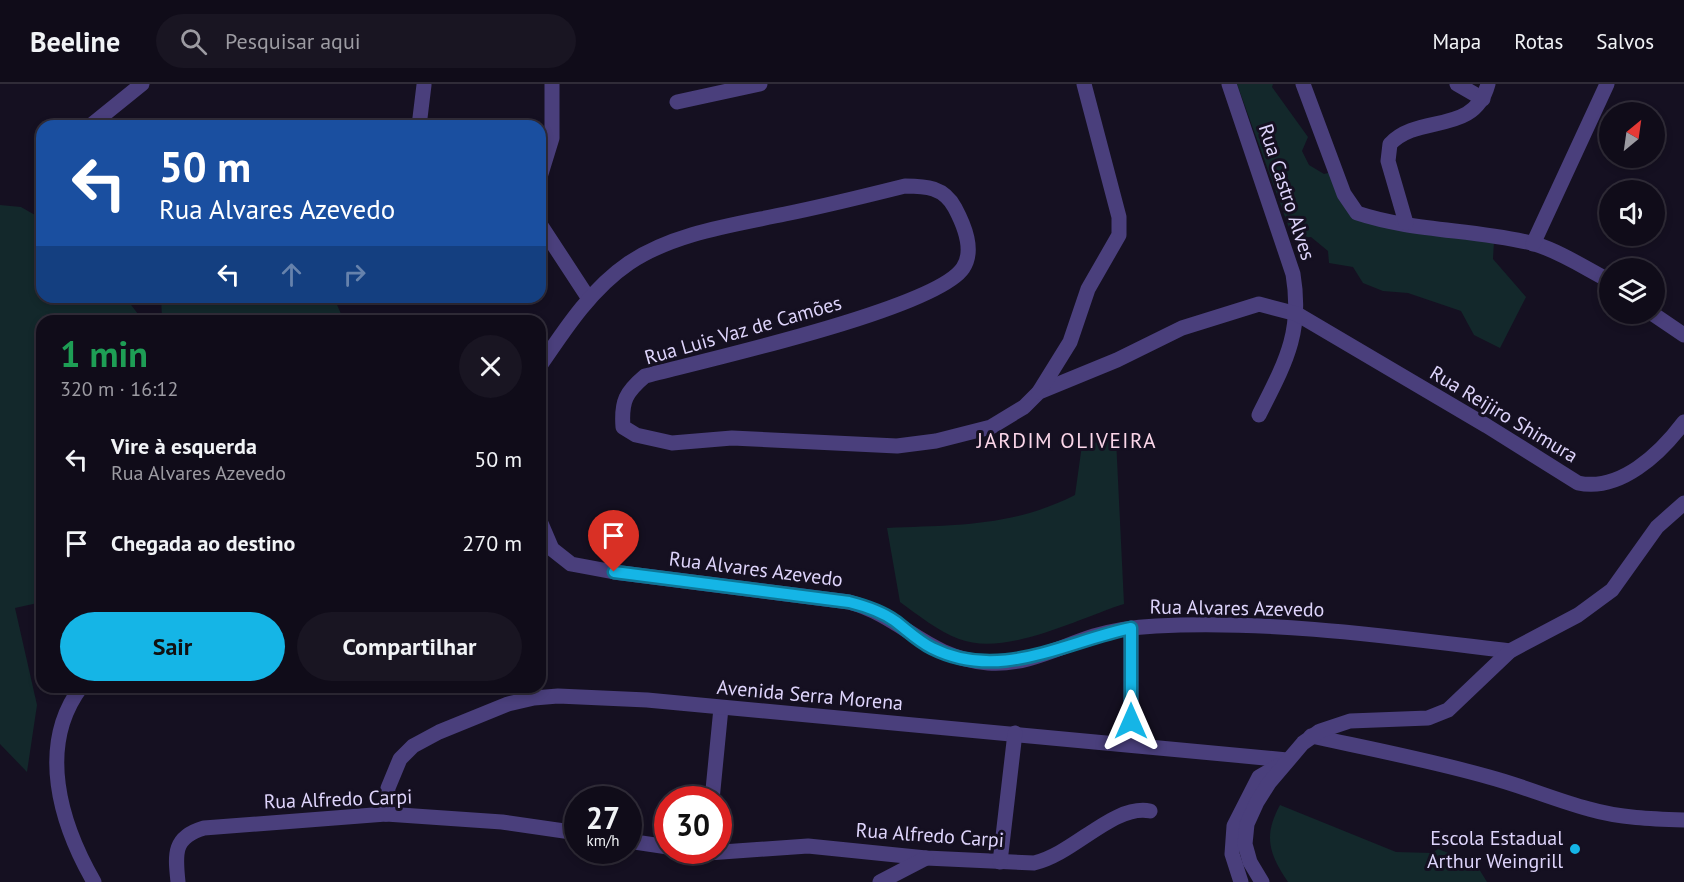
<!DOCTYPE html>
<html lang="pt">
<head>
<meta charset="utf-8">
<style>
  body { margin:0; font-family:"PT Sans",sans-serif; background:#191522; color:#f1f3f6; height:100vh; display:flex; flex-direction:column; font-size:22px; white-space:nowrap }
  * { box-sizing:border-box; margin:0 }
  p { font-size:20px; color:#9c9ba2 }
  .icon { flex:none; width:33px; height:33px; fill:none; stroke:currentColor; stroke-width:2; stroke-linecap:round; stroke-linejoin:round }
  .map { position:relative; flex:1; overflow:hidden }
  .side { position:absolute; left:36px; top:231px; width:510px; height:378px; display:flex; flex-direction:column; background:#100c19; border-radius:18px; box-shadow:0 3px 9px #0003,0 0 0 2px #302c38 }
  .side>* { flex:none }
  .top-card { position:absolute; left:36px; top:36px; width:510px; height:183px; border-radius:18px; box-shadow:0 3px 9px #0003,0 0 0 2px #302c38; background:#1a4fa0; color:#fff; overflow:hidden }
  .needle { width:39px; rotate:29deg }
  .controls { position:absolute; left:1599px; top:18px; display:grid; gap:12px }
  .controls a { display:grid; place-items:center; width:66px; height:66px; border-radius:50%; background:#100c19; box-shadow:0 3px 9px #0003,0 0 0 2px #302c38; font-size:30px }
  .speed { position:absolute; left:564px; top:702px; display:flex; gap:12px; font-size:30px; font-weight:700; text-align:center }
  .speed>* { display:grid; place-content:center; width:78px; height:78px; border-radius:50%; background:#100c19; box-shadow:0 3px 9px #0003,0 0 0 2px #302c38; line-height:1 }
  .speed small { font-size:15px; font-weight:400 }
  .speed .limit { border:9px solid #d22; background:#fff; color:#111 }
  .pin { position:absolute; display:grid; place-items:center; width:51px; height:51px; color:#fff; margin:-62px -26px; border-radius:50% 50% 50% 0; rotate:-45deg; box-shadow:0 0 6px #0007 }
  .pin .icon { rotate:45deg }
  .me { position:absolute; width:66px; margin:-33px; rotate:0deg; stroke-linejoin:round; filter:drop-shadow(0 0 4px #0008) }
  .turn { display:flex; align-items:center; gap:21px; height:126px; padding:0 24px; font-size:27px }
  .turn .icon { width:78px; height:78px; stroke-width:2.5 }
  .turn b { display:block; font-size:42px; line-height:51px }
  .lanes { display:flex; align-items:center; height:57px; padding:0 24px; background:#0003; justify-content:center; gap:30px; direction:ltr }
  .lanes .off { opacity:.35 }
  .round { display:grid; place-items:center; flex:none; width:63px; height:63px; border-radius:32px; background:#191522 }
  .summary { display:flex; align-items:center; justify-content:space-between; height:102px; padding:0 24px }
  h1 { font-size:36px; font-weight:800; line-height:45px; color:#1e9e55 }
  .button { display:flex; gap:12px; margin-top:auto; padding:12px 24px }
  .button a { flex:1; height:69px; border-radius:36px; background:#15b5e6; color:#111; font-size:24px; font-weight:800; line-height:69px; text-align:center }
  .button a+a { background:#191522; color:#f1f3f6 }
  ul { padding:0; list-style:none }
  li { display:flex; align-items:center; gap:18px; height:84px; padding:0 24px }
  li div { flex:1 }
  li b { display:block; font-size:22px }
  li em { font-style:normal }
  header { display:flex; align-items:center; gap:36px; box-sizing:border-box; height:84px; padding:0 30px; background:#100c19; border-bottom:2px solid #302c38 }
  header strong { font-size:28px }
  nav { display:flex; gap:33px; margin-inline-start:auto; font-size:21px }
  .search { width:420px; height:54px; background:#191522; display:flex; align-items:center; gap:15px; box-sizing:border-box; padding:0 21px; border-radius:33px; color:#9c9ba2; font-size:22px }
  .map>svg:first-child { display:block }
  .green { fill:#13282b }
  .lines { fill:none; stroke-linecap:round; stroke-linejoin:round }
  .minor { stroke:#4a3f7c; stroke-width:15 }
  .route-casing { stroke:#0e7696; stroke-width:15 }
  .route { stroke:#15b5e6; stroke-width:10 }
  .poi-dot { fill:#15b5e6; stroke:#151021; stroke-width:2 }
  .labels { text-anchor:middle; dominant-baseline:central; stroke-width:6; stroke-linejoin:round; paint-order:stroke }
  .street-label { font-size:20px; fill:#ded4fb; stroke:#151021 }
  .poi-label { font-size:20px; fill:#ded4fb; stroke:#151021; text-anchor:end }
  .neighbourhood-label { font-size:21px; letter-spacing:1.5px; fill:#fbd6e9; stroke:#151021 }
</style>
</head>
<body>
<header>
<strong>Beeline</strong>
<div class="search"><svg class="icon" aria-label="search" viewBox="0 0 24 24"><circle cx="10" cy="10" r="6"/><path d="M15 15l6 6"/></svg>Pesquisar aqui</div>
<nav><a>Mapa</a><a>Rotas</a><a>Salvos</a></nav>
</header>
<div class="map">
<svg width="1684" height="798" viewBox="0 0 1684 798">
  <rect width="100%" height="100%" fill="#151021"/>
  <g class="green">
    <path d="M 1237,0 L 1273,0 L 1272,3 L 1308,53 L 1302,67 L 1309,81 L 1324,90 L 1332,88 L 1349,123 L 1494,157 L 1493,175 L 1526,213 L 1500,264 L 1474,251 L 1461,227 L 1408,209 L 1383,207 L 1363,199 L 1353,183 L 1329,179 L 1328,167 L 1311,153 L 1293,155 Z"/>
    <path d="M 0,121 L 21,123 L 42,135 L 42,213 L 125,213 L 138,230 L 162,234 L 161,213 L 255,213 C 278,223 310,217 335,216 L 344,237 L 42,237 L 42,518 L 15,524 L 37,621 L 27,688 L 0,660 Z"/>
    <path d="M 1116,355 L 1124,520 C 1079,534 1006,573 959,555 C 938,547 918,531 900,518 L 887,444 C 956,441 1012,443 1075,411 L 1082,361 Z"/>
    <path d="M 1280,721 L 1396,768 L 1432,769 L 1438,765 L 1480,781 L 1479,785 L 1487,798 L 1288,798 C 1269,770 1263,752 1280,721 Z"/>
  </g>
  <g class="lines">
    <g class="minor">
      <path d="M 1229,0 L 1293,190 C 1303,249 1285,279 1259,331"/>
      <path d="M 1303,0 L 1344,110 L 1357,129 C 1414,148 1477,145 1535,160 C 1561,168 1585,184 1610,197"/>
      <path d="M 1457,0 L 1483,15"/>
      <path d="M 677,18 L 760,0"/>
      <path d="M 90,42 L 142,0"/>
      <path d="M 419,42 L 424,1"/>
      <path d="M 540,93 L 552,54 L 552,0"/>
      <path d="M 1406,139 L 1388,77 L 1390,60 C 1419,29 1474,52 1488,0"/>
      <path d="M 540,140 L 589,215"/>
      <path d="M 1533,160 L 1607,0"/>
      <path d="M 1653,230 L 1684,251"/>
      <path d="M 540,282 C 565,245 591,205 629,179 C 674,149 733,141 785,130 C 825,122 865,112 905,102 C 926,102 944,103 955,124 C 964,141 975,166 963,184 C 936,225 702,277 645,292 C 626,308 621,317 623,343 L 636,351 L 672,359 L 732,354 L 897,362 L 936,357 L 991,343 L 1024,323 L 1039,308 L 1117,276 L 1182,244 L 1259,220 L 1297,230 L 1487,342 L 1578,399 C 1620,408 1660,370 1684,338"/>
      <path d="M 1039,308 L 1070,258 L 1088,205 L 1119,151 L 1119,133 L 1084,0"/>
      <path d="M 540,437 L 552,465 L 571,480 L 614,488 L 849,518 C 904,533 926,574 988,579 C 1026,582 1059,563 1094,552 C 1114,546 1135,543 1156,542 C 1275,536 1393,553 1510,567"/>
      <path d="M 1131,544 L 1131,660"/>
      <path d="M 81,603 C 37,662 60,739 94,798"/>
      <path d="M 1311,652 C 1371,665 1429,676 1489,693 C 1523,702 1555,716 1589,725 C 1620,734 1652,735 1684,736"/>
      <path d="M 712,716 L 721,624"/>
      <path d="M 386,730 L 388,704 L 400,675 L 413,662 L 439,648 L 508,620 L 534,614 L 558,612 L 647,616 L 1287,676"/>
      <path d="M 628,757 L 668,763"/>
      <path d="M 694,766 L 708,769 L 808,762 L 926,774 L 1034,779 C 1074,770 1113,720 1150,727"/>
      <path d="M 1000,778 L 1015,649"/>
      <path d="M 178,798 C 175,770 173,753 204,744 L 386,730 L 502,738 L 578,749"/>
      <path d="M 880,798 L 926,774"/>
      <path d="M 1241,798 L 1232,770 L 1234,742 L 1259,693 L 1278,682"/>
      <path d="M 1262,798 L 1250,778 L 1245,760 L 1247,740 L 1257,718 L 1269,699 L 1303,659 L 1320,647 L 1350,637 L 1428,634 L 1448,626 L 1510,567 L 1578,531 L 1612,506 L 1657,443 L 1684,419"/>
    </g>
  </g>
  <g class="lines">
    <g class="route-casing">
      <path id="route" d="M 614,488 L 849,518 C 865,522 881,527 895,537 C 907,546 918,557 932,564 C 1000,598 1064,558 1131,544 L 1131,637"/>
    </g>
    <use href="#route" class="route"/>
  </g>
  <circle class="poi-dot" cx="1575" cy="765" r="6"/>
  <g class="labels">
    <g class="street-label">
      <text transform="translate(1287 108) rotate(72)">Rua Castro Alves</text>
      <text transform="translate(743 246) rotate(-16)">Rua Luis Vaz de Camões</text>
      <text transform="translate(1504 330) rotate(31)">Rua Reijiro Shimura</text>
      <text transform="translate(756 485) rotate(7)">Rua Alvares Azevedo</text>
      <text transform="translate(1237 524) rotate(1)">Rua Alvares Azevedo</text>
      <text transform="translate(810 611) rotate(5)">Avenida Serra Morena</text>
      <text transform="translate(338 715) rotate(-2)">Rua Alfredo Carpi</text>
      <text transform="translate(930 751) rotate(4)">Rua Alfredo Carpi</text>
    </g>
    <g class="poi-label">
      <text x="1563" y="754">Escola Estadual<tspan x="1563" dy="23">Arthur Weingrill</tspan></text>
    </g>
    <g class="neighbourhood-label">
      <text x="1067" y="356">JARDIM OLIVEIRA</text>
    </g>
  </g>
</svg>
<div class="controls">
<a><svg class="needle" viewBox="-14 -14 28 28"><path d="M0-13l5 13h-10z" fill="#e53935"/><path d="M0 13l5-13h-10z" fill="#9c9ba2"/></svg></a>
<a><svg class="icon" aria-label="sound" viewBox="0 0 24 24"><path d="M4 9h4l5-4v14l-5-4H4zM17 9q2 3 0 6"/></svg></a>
<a><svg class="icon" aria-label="layers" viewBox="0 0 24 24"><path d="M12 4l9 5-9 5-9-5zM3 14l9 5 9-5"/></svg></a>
</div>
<div class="speed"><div>27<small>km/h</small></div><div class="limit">30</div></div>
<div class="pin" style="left:614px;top:488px;background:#d93025"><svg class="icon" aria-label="arrive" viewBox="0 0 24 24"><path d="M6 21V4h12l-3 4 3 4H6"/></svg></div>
<svg class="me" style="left:1131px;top:637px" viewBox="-20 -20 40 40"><path d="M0-17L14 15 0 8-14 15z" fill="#15b5e6" stroke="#fff" stroke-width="4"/></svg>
<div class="top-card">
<div class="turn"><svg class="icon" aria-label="left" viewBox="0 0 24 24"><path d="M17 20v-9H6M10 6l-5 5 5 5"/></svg><div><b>50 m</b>Rua Alvares Azevedo</div></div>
<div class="lanes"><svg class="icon" aria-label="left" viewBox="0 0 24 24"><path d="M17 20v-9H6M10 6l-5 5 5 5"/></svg><svg class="icon off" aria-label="ahead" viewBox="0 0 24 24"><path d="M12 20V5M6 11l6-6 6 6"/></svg><svg class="icon off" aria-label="right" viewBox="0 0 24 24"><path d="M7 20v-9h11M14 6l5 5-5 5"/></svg></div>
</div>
<section class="side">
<div class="summary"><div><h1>1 min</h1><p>320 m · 16:12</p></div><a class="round"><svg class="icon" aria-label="close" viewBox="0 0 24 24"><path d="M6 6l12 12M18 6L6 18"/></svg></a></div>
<ul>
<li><svg class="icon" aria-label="left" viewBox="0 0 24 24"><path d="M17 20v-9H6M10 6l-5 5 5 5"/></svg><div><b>Vire à esquerda</b><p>Rua Alvares Azevedo</p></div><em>50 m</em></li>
<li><svg class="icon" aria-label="arrive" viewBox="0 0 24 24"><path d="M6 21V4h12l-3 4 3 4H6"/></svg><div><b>Chegada ao destino</b></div><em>270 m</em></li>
</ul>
<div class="button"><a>Sair</a><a>Compartilhar</a></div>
</section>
</div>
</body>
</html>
